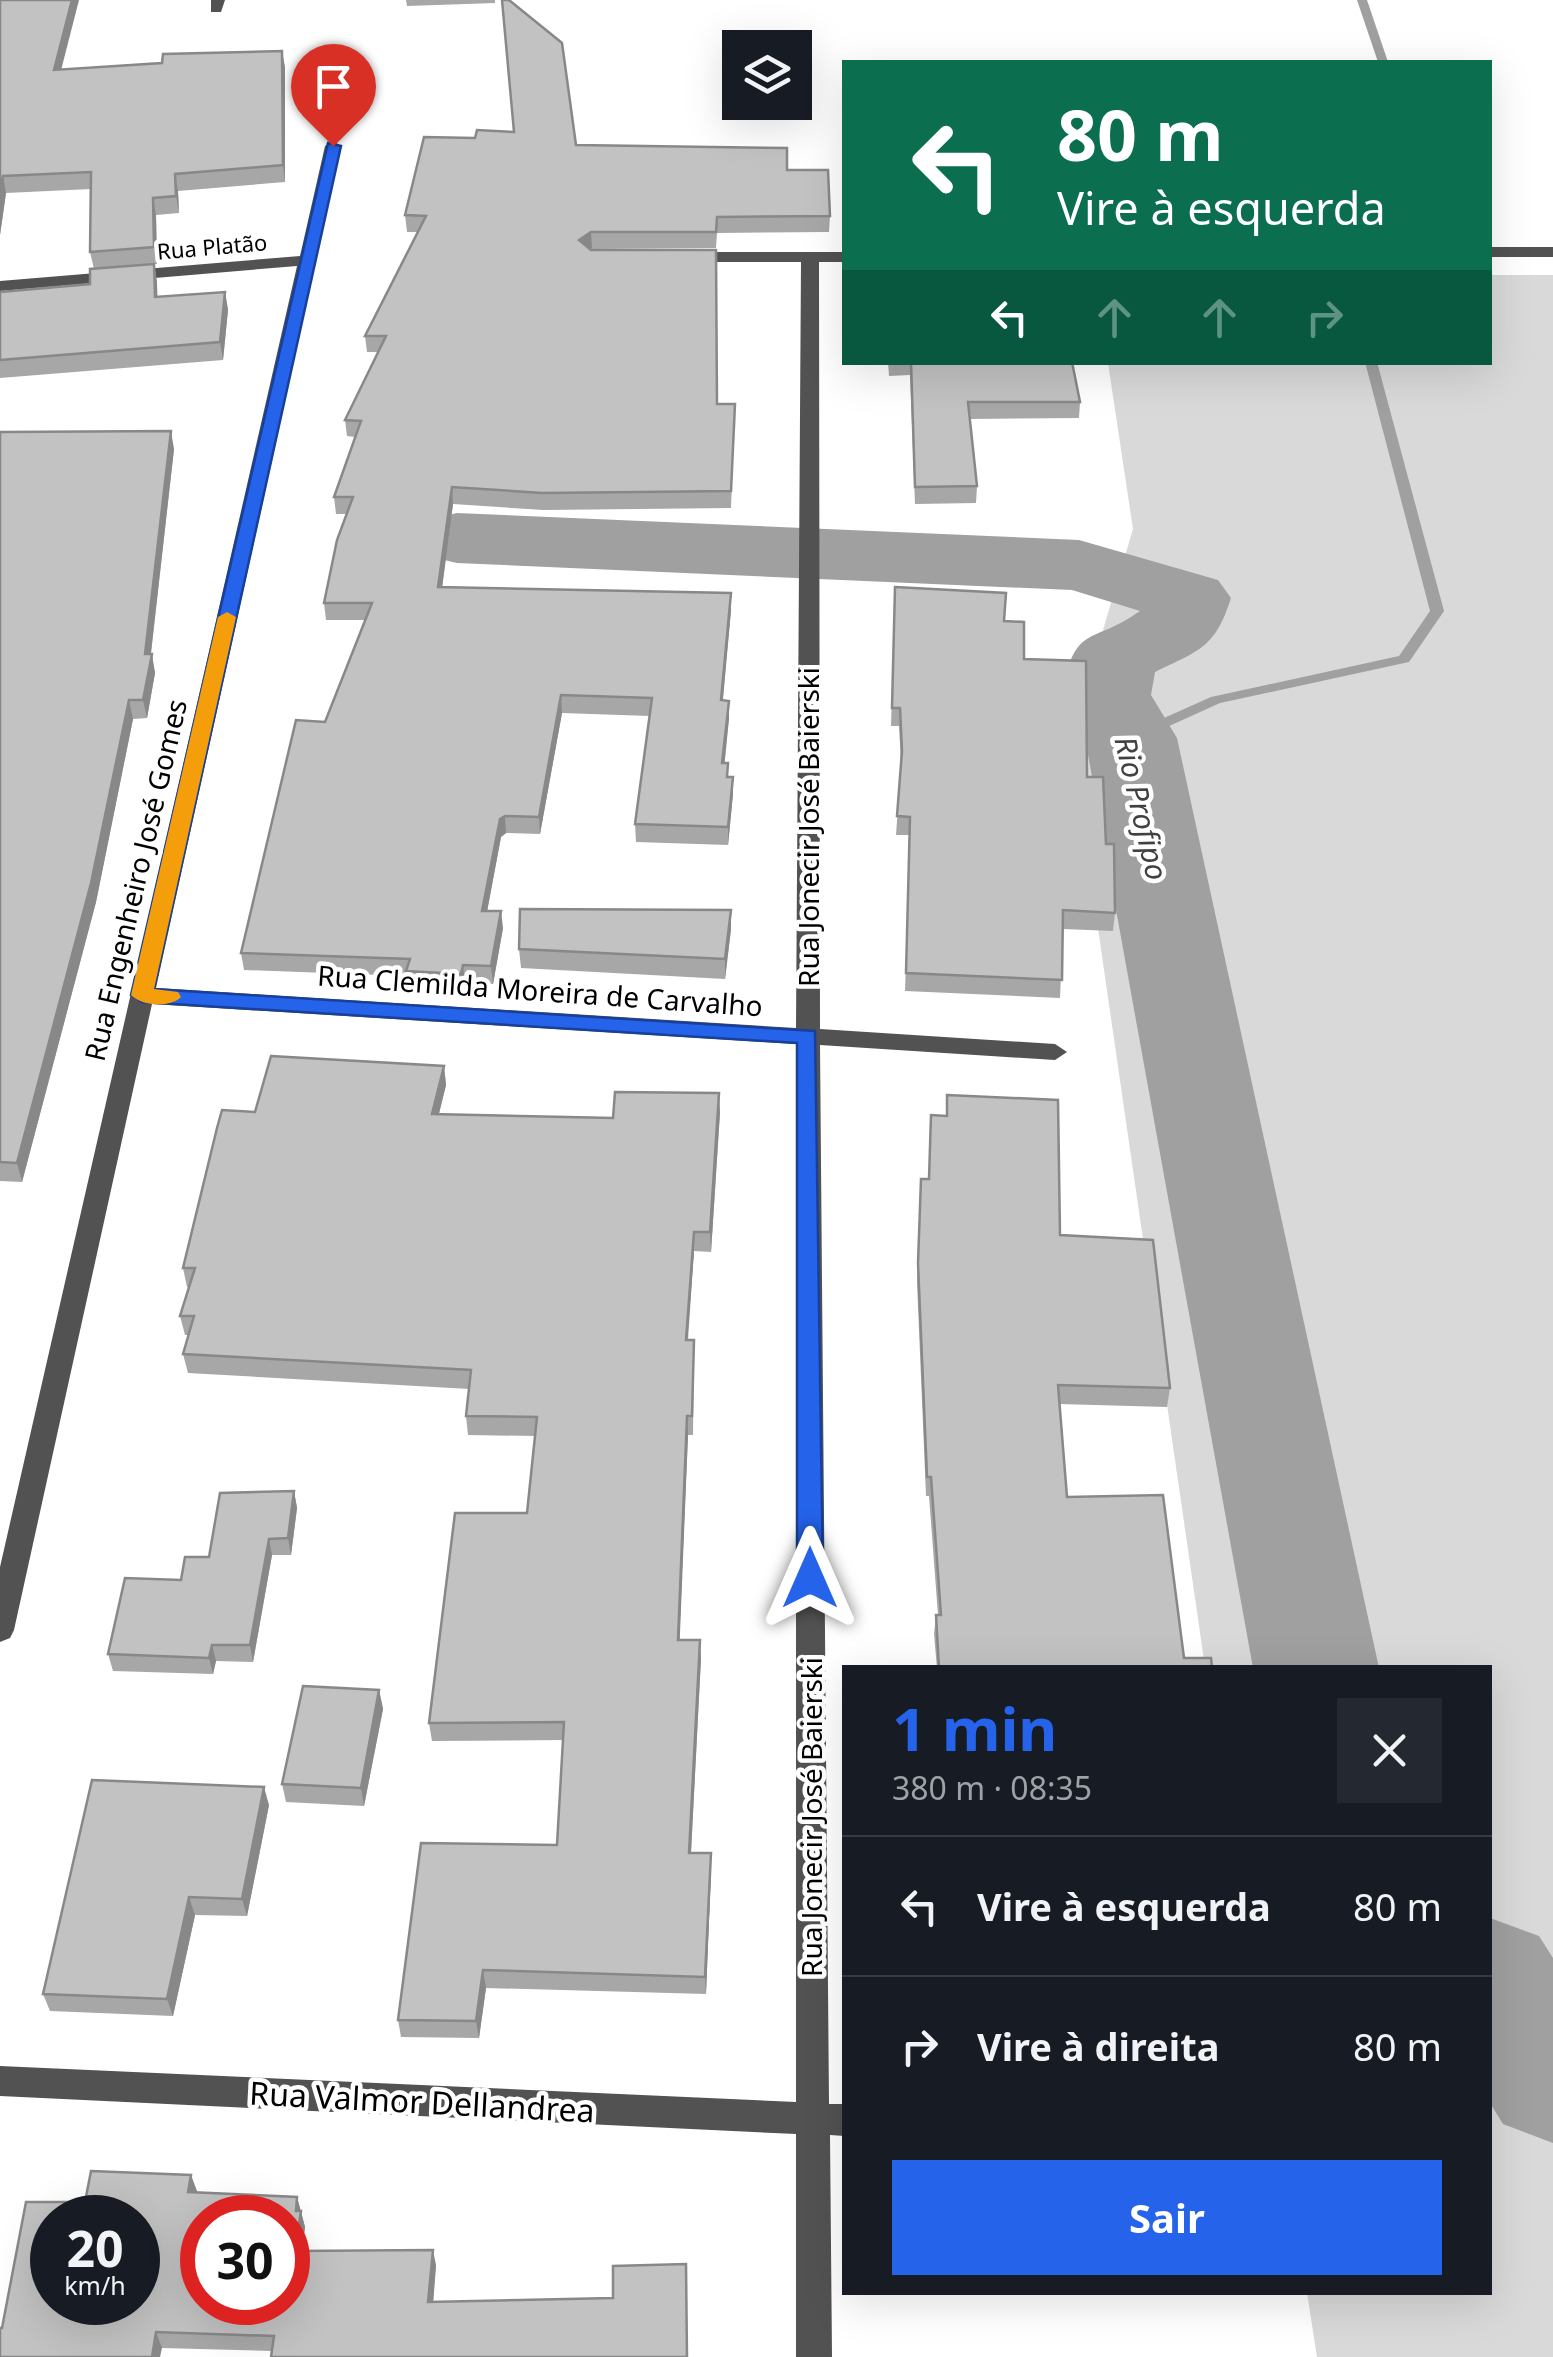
<!DOCTYPE html>
<html lang="pt">
<head>
<meta charset="utf-8">
<style>
  body { margin:0; font-family:"Noto Sans",sans-serif; background:#242831; color:#f1f3f6; height:100vh; display:flex; flex-direction:column; font-size:38px; white-space:nowrap }
  * { box-sizing:border-box; margin:0 }
  p { font-size:32px; color:#9ea1a6 }
  .icon { flex:none; width:55px; height:55px; fill:none; stroke:currentColor; stroke-width:2; stroke-linecap:round; stroke-linejoin:round }
  .map { position:relative; flex:1; overflow:hidden }
  .sheet { position:absolute; left:842px; top:1665px; width:650px; height:630px; display:flex; flex-direction:column; background:#171b24; border-radius:0px; box-shadow:0 10px 40px #0002 }
  .sheet>* { flex:none }
  .banner { position:absolute; left:842px; top:60px; width:650px; height:305px; border-radius:0px; box-shadow:0 10px 40px #0002; background:#0b6e4f; color:#fff; overflow:hidden }
  .controls { position:absolute; left:722px; top:30px; display:grid; gap:20px }
  .controls a { display:grid; place-items:center; width:90px; height:90px; border-radius:0px; background:#171b24; box-shadow:0 10px 40px #0002; font-size:50px }
  .speed { position:absolute; left:30px; top:2195px; display:flex; gap:20px; font-size:50px; font-weight:700; text-align:center }
  .speed>* { display:grid; place-content:center; width:130px; height:130px; border-radius:50%; background:#171b24; box-shadow:0 10px 40px #0002; line-height:1 }
  .speed small { font-size:25px; font-weight:400 }
  .speed .limit { border:15px solid #d22; background:#fff; color:#111 }
  .pin { position:absolute; display:grid; place-items:center; width:85px; height:85px; color:#fff; margin:-102px -42px; border-radius:50% 50% 50% 0; rotate:-45deg; box-shadow:0 0 10px #0007 }
  .pin .icon { rotate:45deg }
  .me { position:absolute; width:110px; margin:-55px; rotate:0deg; stroke-linejoin:round; filter:drop-shadow(0 0 8px #0008) }
  .turn { display:flex; align-items:center; gap:35px; height:210px; padding:0 50px; font-size:45px }
  .turn .icon { width:130px; height:130px; stroke-width:2.5 }
  .turn b { display:block; font-size:70px; line-height:85px }
  .lanes { display:flex; align-items:center; height:95px; padding:0 50px; background:#0003; justify-content:center; gap:50px; direction:ltr }
  .lanes .off { opacity:.35 }
  .round { display:grid; place-items:center; flex:none; width:105px; height:105px; border-radius:0px; background:#242831 }
  .head { display:flex; align-items:center; justify-content:space-between; height:170px; padding:0 50px }
  h1 { font-size:60px; font-weight:700; line-height:75px; color:#2563eb }
  .primary-button { display:flex; gap:20px; margin-top:auto; padding:20px 50px }
  .primary-button a { flex:1; height:115px; border-radius:0px; background:#2563eb; color:#fff; font-size:40px; font-weight:700; line-height:115px; text-align:center }
  ul { padding:0; list-style:none }
  li { display:flex; align-items:center; gap:30px; height:140px; padding:0 50px; border-top:2px solid #363941 }
  li div { flex:1 }
  li b { display:block; font-size:38px }
  li em { font-style:normal }
  .map>svg:first-child { display:block }
  .green { fill:#d9d9d9 }
  .lines { fill:none; stroke-linecap:round; stroke-linejoin:round }
  .stream { fill:#a0a0a0; fill-rule:evenodd }
  .river { fill:#a0a0a0; fill-rule:evenodd }
  .minor { fill:#525252; fill-rule:evenodd }
  .wall { fill:#a7a7a7 }
  .shaded-wall { fill:#888 }
  .building { fill:#c2c2c2; stroke:#888; stroke-width:2.5; fill-rule:evenodd }
  .route { fill:#2563eb; stroke:#184099; stroke-width:2.5 }
  .slow { fill:#f59e0b }
  .labels { text-anchor:middle; dominant-baseline:central; stroke-width:9; stroke-linejoin:round; paint-order:stroke }
  .far-street-label { font-size:22px; fill:#000; stroke:#fff }
  .street-label { font-size:28px; fill:#000; stroke:#fff }
  .water-label { font-size:30px; font-style:italic; fill:#414141; stroke:#fff }
  .near-street-label { font-size:32px; fill:#000; stroke:#fff }
</style>
</head>
<body>
<div class="map">
<svg width="1553" height="2357" viewBox="0 0 1553 2357">
  <rect width="100%" height="100%" fill="#fff"/>
  <path class="green" d="M 1490,275 L 1553,275 L 1553,2357 L 1317,2357 L 1307,2293 L 1490,2292 L 1490,1668 L 1205,1667 L 1072,749 L 1147,679 L 1103,630 L 1133,529 L 1108,363 L 1490,362 Z"/>
  <g class="lines">
    <g class="stream">
      <path d="M 1357,0 L 1367,0 L 1388,62 L 1378,62 Z"/>
      <path d="M 1365,362 L 1377,362 L 1444,611 L 1409,662 L 1220,703 L 1136,741 L 1126,741 L 1126,735 L 1211,697 L 1399,656 L 1430,611 Z"/>
    </g>
    <g class="river">
      <path d="M 457,513 L 1079,540 L 1218,580 L 1231,598 C 1215,648 1200,650 1155,672 L 1151,695 L 1177,738 L 1379,1668 L 1253,1668 L 1085,738 L 1061,695 C 1076,622 1090,646 1140,611 L 1072,590 L 457,563 L 427,556 L 415,538 L 427,520 Z"/>
      <path d="M 1490,1918 L 1539,1936 L 1553,1958 L 1553,2143 L 1503,2124 L 1490,2103 Z"/>
    </g>
    <g class="minor">
      <path d="M 211,0 L 225,0 L 221,12 L 211,12 Z"/>
      <path d="M 333,141 L 341,146 L 156,988 L 796,1028 L 801,262 L 685,262 L 676,257 L 685,252 L 845,252 L 845,262 L 819,262 L 820,1029 L 1055,1044 L 1067,1052 L 1055,1060 L 820,1045 L 829,2104 L 845,2104 L 845,2136 L 830,2135 L 832,2357 L 796,2357 L 796,2134 L 0,2096 L 0,2066 L 796,2102 L 796,1044 L 152,1004 L 14,1630 L 10,1638 L 0,1642 L 0,1567 L 297,266 L 0,291 L 0,281 L 300,256 L 325,146 Z"/>
      <rect x="1490" y="247" width="63" height="10"/>
    </g>
  </g>
  <g class="wall">
    <path d="M 0,0 L 62,69 L 162,63 L 282,51 L 285,68 L 285,182 L 178,191 L 179,213 L 156,215 L 157,264 L 154,264 L 157,282 L 157,297 L 225,292 L 228,310 L 223,360 L 0,378 L 0,292 L 90,284 L 94,269 L 90,252 L 91,189 L 6,193 L 0,235 Z"/>
    <path d="M 406,0 L 495,0 L 495,3 L 407,6 Z"/>
    <path d="M 576,145 L 787,170 L 830,216 L 829,232 L 717,233 L 716,248 L 591,249 L 717,404 L 735,404 L 731,508 L 543,510 L 453,504 L 442,587 L 731,610 L 723,700 L 729,718 L 724,763 L 728,777 L 733,777 L 733,794 L 728,845 L 636,842 L 635,824 L 650,716 L 562,713 L 540,834 L 506,833 L 501,837 L 487,911 L 503,928 L 493,984 L 465,983 L 463,992 L 409,989 L 407,976 L 244,970 L 241,953 L 325,722 L 366,620 L 326,620 L 324,603 L 347,514 L 336,514 L 334,497 L 355,437 L 347,436 L 345,420 L 378,352 L 367,352 L 365,336 L 418,232 L 407,232 L 405,215 Z"/>
    <path d="M 888,362 L 1072,362 L 1080,402 L 1079,418 L 970,419 L 977,486 L 976,503 L 915,504 L 910,375 L 889,376 Z"/>
    <path d="M 0,432 L 174,449 L 151,654 L 155,673 L 147,718 L 133,719 L 96,902 L 22,1182 L 0,1181 Z"/>
    <path d="M 895,587 L 1004,621 L 1087,777 L 1106,844 L 1115,913 L 1113,931 L 1063,929 L 1060,998 L 905,991 L 910,835 L 896,835 L 901,764 L 899,726 L 891,726 Z"/>
    <path d="M 731,910 L 731,929 L 725,979 L 521,968 L 519,949 Z"/>
    <path d="M 444,1066 L 446,1085 L 439,1114 L 613,1118 L 720,1112 L 711,1252 L 694,1251 L 688,1340 L 694,1340 L 693,1435 L 688,1435 L 679,1640 L 701,1658 L 691,1853 L 711,1871 L 706,1994 L 486,1988 L 479,2038 L 401,2037 L 398,2020 L 557,1845 L 563,1740 L 432,1741 L 429,1723 L 527,1513 L 535,1436 L 468,1435 L 466,1416 L 469,1389 L 188,1373 L 183,1354 L 189,1335 L 185,1335 L 180,1316 L 189,1287 L 187,1287 L 183,1268 L 255,1112 Z"/>
    <path d="M 947,1095 L 1060,1235 L 1170,1388 L 1167,1407 L 1059,1404 L 1067,1497 L 1184,1658 L 1212,1668 L 937,1668 L 934,1634 L 936,1615 L 938,1615 L 929,1496 L 926,1496 L 917,1283 L 921,1179 L 929,1179 L 946,1115 Z"/>
    <path d="M 294,1491 L 297,1508 L 291,1555 L 272,1555 L 253,1662 L 216,1661 L 213,1674 L 113,1671 L 108,1654 L 181,1580 Z"/>
    <path d="M 379,1690 L 383,1709 L 364,1806 L 286,1802 L 282,1784 Z"/>
    <path d="M 269,1805 L 247,1916 L 195,1915 L 173,2016 L 50,2011 L 43,1994 Z"/>
    <path d="M 297,2197 L 305,2227 L 302,2251 L 436,2265 L 433,2302 L 688,2357 L 272,2351 L 162,2348 L 2,2328 L 85,2202 Z"/>
  </g>
  <g class="shaded-wall">
    <path d="M 72,0 L 79,0 L 57,86 L 54,70 Z"/>
    <path d="M 282,51 L 285,68 L 285,182 L 283,165 Z"/>
    <path d="M 175,174 L 178,191 L 179,213 L 176,196 Z"/>
    <path d="M 3,176 L 6,193 L 0,235 L 0,194 Z"/>
    <path d="M 153,198 L 156,215 L 157,264 L 154,247 Z"/>
    <path d="M 591,232 L 592,248 L 579,256 L 579,240 Z"/>
    <path d="M 154,264 L 157,282 L 158,315 L 155,297 Z"/>
    <path d="M 225,292 L 228,310 L 223,360 L 220,342 Z"/>
    <path d="M 171,431 L 174,449 L 149,669 L 152,654 L 155,673 L 147,718 L 143,700 L 145,654 Z"/>
    <path d="M 452,487 L 453,504 L 440,604 L 438,587 Z"/>
    <path d="M 731,593 L 731,610 L 721,718 L 721,700 Z"/>
    <path d="M 561,695 L 562,713 L 540,834 L 539,817 Z"/>
    <path d="M 129,700 L 133,719 L 96,902 L 22,1182 L 17,1163 Z"/>
    <path d="M 729,701 L 729,718 L 723,780 L 722,763 Z"/>
    <path d="M 733,777 L 733,794 L 728,845 L 728,827 Z"/>
    <path d="M 505,816 L 506,833 L 501,837 L 484,928 L 482,911 L 500,819 Z"/>
    <path d="M 731,910 L 731,929 L 725,979 L 725,959 Z"/>
    <path d="M 501,911 L 503,928 L 493,984 L 491,966 Z"/>
    <path d="M 463,965 L 465,983 L 463,992 L 461,974 Z"/>
    <path d="M 444,1066 L 446,1085 L 434,1133 L 432,1114 Z"/>
    <path d="M 719,1093 L 720,1112 L 711,1252 L 710,1232 Z"/>
    <path d="M 694,1232 L 694,1251 L 686,1359 L 686,1340 Z"/>
    <path d="M 687,1416 L 688,1435 L 679,1658 L 678,1640 Z"/>
    <path d="M 294,1491 L 297,1508 L 291,1555 L 288,1538 Z"/>
    <path d="M 269,1539 L 272,1555 L 253,1662 L 250,1645 Z"/>
    <path d="M 700,1640 L 701,1658 L 690,1871 L 689,1853 Z"/>
    <path d="M 212,1645 L 216,1661 L 213,1674 L 209,1658 Z"/>
    <path d="M 379,1690 L 383,1709 L 364,1806 L 361,1788 Z"/>
    <path d="M 264,1787 L 269,1805 L 247,1916 L 242,1899 Z"/>
    <path d="M 711,1853 L 711,1871 L 706,1994 L 705,1977 Z"/>
    <path d="M 189,1897 L 195,1915 L 173,2016 L 167,1999 Z"/>
    <path d="M 483,1970 L 486,1988 L 479,2038 L 476,2021 Z"/>
    <path d="M 191,2175 L 197,2191 L 194,2208 L 188,2192 Z"/>
    <path d="M 297,2197 L 305,2227 L 300,2267 L 295,2251 Z"/>
    <path d="M 433,2250 L 436,2265 L 432,2318 L 428,2302 Z"/>
    <path d="M 156,2332 L 162,2348 L 160,2357 L 152,2357 Z"/>
  </g>
  <g class="building">
    <path d="M 0,0 L 72,0 L 54,70 L 162,63 L 163,54 L 282,51 L 283,165 L 175,174 L 176,196 L 153,198 L 154,247 L 90,252 L 91,172 L 3,176 L 0,194 Z"/>
    <path d="M 502,0 L 509,0 L 562,43 L 576,145 L 787,148 L 787,170 L 828,170 L 830,216 L 717,217 L 716,232 L 591,232 L 579,240 L 591,250 L 716,250 L 717,404 L 735,404 L 731,491 L 542,493 L 452,487 L 438,587 L 731,593 L 721,700 L 729,701 L 722,763 L 728,763 L 727,777 L 733,777 L 728,827 L 635,824 L 652,698 L 561,695 L 539,817 L 505,816 L 500,819 L 482,911 L 501,911 L 491,966 L 463,965 L 461,974 L 406,971 L 410,959 L 241,953 L 296,720 L 325,722 L 372,603 L 324,603 L 337,540 L 353,497 L 334,497 L 361,421 L 345,420 L 386,336 L 365,336 L 426,216 L 405,215 L 424,137 L 475,138 L 477,130 L 514,132 Z"/>
    <path d="M 154,264 L 155,297 L 225,292 L 220,342 L 0,360 L 0,292 L 90,284 L 90,269 Z"/>
    <path d="M 911,362 L 1072,362 L 1080,402 L 968,402 L 977,486 L 915,487 Z"/>
    <path d="M 171,431 L 145,654 L 152,654 L 143,700 L 129,700 L 91,883 L 17,1163 L 0,1162 L 0,432 Z"/>
    <path d="M 895,587 L 1006,593 L 1004,621 L 1024,622 L 1024,659 L 1086,661 L 1087,777 L 1103,777 L 1106,844 L 1114,844 L 1115,913 L 1063,910 L 1062,980 L 906,973 L 910,817 L 897,816 L 902,751 L 900,708 L 892,708 Z"/>
    <path d="M 520,909 L 731,910 L 725,959 L 519,949 Z"/>
    <path d="M 271,1056 L 444,1066 L 432,1114 L 613,1118 L 615,1092 L 719,1093 L 710,1232 L 694,1232 L 686,1340 L 694,1340 L 692,1416 L 687,1416 L 678,1640 L 700,1640 L 689,1853 L 711,1853 L 705,1977 L 483,1970 L 476,2021 L 398,2020 L 421,1843 L 557,1845 L 564,1722 L 429,1723 L 455,1513 L 527,1513 L 537,1417 L 466,1416 L 471,1370 L 183,1354 L 194,1316 L 180,1316 L 195,1268 L 183,1268 L 217,1128 L 222,1110 L 255,1112 Z"/>
    <path d="M 947,1095 L 1058,1100 L 1060,1235 L 1153,1240 L 1170,1388 L 1058,1385 L 1067,1497 L 1163,1495 L 1184,1658 L 1211,1658 L 1212,1668 L 939,1668 L 936,1615 L 941,1615 L 931,1477 L 927,1477 L 918,1263 L 921,1179 L 929,1179 L 931,1115 L 947,1116 Z"/>
    <path d="M 294,1491 L 288,1538 L 269,1539 L 250,1645 L 212,1645 L 209,1658 L 108,1654 L 125,1578 L 181,1580 L 185,1557 L 209,1557 L 220,1493 Z"/>
    <path d="M 303,1686 L 379,1690 L 361,1788 L 282,1784 Z"/>
    <path d="M 92,1780 L 264,1787 L 242,1899 L 189,1897 L 167,1999 L 43,1994 Z"/>
    <path d="M 91,2171 L 191,2175 L 188,2192 L 297,2197 L 296,2211 L 301,2211 L 295,2251 L 433,2250 L 428,2302 L 613,2298 L 613,2266 L 686,2264 L 687,2357 L 271,2357 L 274,2336 L 156,2332 L 152,2357 L 0,2357 L 0,2328 L 2,2328 L 26,2202 L 85,2202 ZM 52,2218 L 138,2218 L 138,2302 L 52,2302 ZM 202,2218 L 288,2218 L 288,2302 L 202,2302 Z"/>
  </g>
  <path class="route" d="M 328,143 L 341,146 L 154,989 L 815,1031 L 823,1578 L 810,1588 L 797,1578 L 797,1043 L 142,1002 L 131,995 Z"/>
  <path class="slow" d="M 227,612 L 236,617 L 154,989 L 178,992 L 181,997 C 171,1008 141,1006 131,995 L 218,617 Z"/>
  <g class="labels">
    <g class="far-street-label">
      <text transform="translate(212 246) rotate(-5)">Rua Platão</text>
    </g>
    <g class="street-label">
      <text transform="translate(808 827) rotate(-90)">Rua Jonecir José Baierski</text>
      <text transform="translate(135 880) rotate(-77)">Rua Engenheiro José Gomes</text>
      <text transform="translate(540 990) rotate(4)">Rua Clemilda Moreira de Carvalho</text>
      <text transform="translate(811 1817) rotate(-90)">Rua Jonecir José Baierski</text>
    </g>
    <g class="water-label">
      <text transform="translate(1142 808) rotate(77)">Rio Profipo</text>
    </g>
    <g class="near-street-label">
      <text transform="translate(422 2101) rotate(3)">Rua Valmor Dellandrea</text>
    </g>
  </g>
</svg>
<div class="controls">
<a><svg class="icon" aria-label="layers" viewBox="0 0 24 24"><path d="M12 4l9 5-9 5-9-5zM3 14l9 5 9-5"/></svg></a>
</div>
<div class="speed"><div>20<small>km/h</small></div><div class="limit">30</div></div>
<div class="pin" style="left:333px;top:146px;background:#d93025"><svg class="icon" aria-label="arrive" viewBox="0 0 24 24"><path d="M6 21V4h12l-3 4 3 4H6"/></svg></div>
<svg class="me" style="left:810px;top:1578px" viewBox="-20 -20 40 40"><path d="M0-17L14 15 0 8-14 15z" fill="#2563eb" stroke="#fff" stroke-width="4"/></svg>
<div class="banner">
<div class="turn"><svg class="icon" aria-label="left" viewBox="0 0 24 24"><path d="M17 20v-9H6M10 6l-5 5 5 5"/></svg><div><b>80 m</b>Vire à esquerda</div></div>
<div class="lanes"><svg class="icon" aria-label="left" viewBox="0 0 24 24"><path d="M17 20v-9H6M10 6l-5 5 5 5"/></svg><svg class="icon off" aria-label="ahead" viewBox="0 0 24 24"><path d="M12 20V5M6 11l6-6 6 6"/></svg><svg class="icon off" aria-label="ahead" viewBox="0 0 24 24"><path d="M12 20V5M6 11l6-6 6 6"/></svg><svg class="icon off" aria-label="right" viewBox="0 0 24 24"><path d="M7 20v-9h11M14 6l5 5-5 5"/></svg></div>
</div>
<section class="sheet">
<div class="head"><div><h1>1 min</h1><p>380 m · 08:35</p></div><a class="round"><svg class="icon" aria-label="close" viewBox="0 0 24 24"><path d="M6 6l12 12M18 6L6 18"/></svg></a></div>
<ul>
<li><svg class="icon" aria-label="left" viewBox="0 0 24 24"><path d="M17 20v-9H6M10 6l-5 5 5 5"/></svg><div><b>Vire à esquerda</b></div><em>80 m</em></li>
<li><svg class="icon" aria-label="right" viewBox="0 0 24 24"><path d="M7 20v-9h11M14 6l5 5-5 5"/></svg><div><b>Vire à direita</b></div><em>80 m</em></li>
</ul>
<div class="primary-button"><a>Sair</a></div>
</section>
</div>
</body>
</html>
